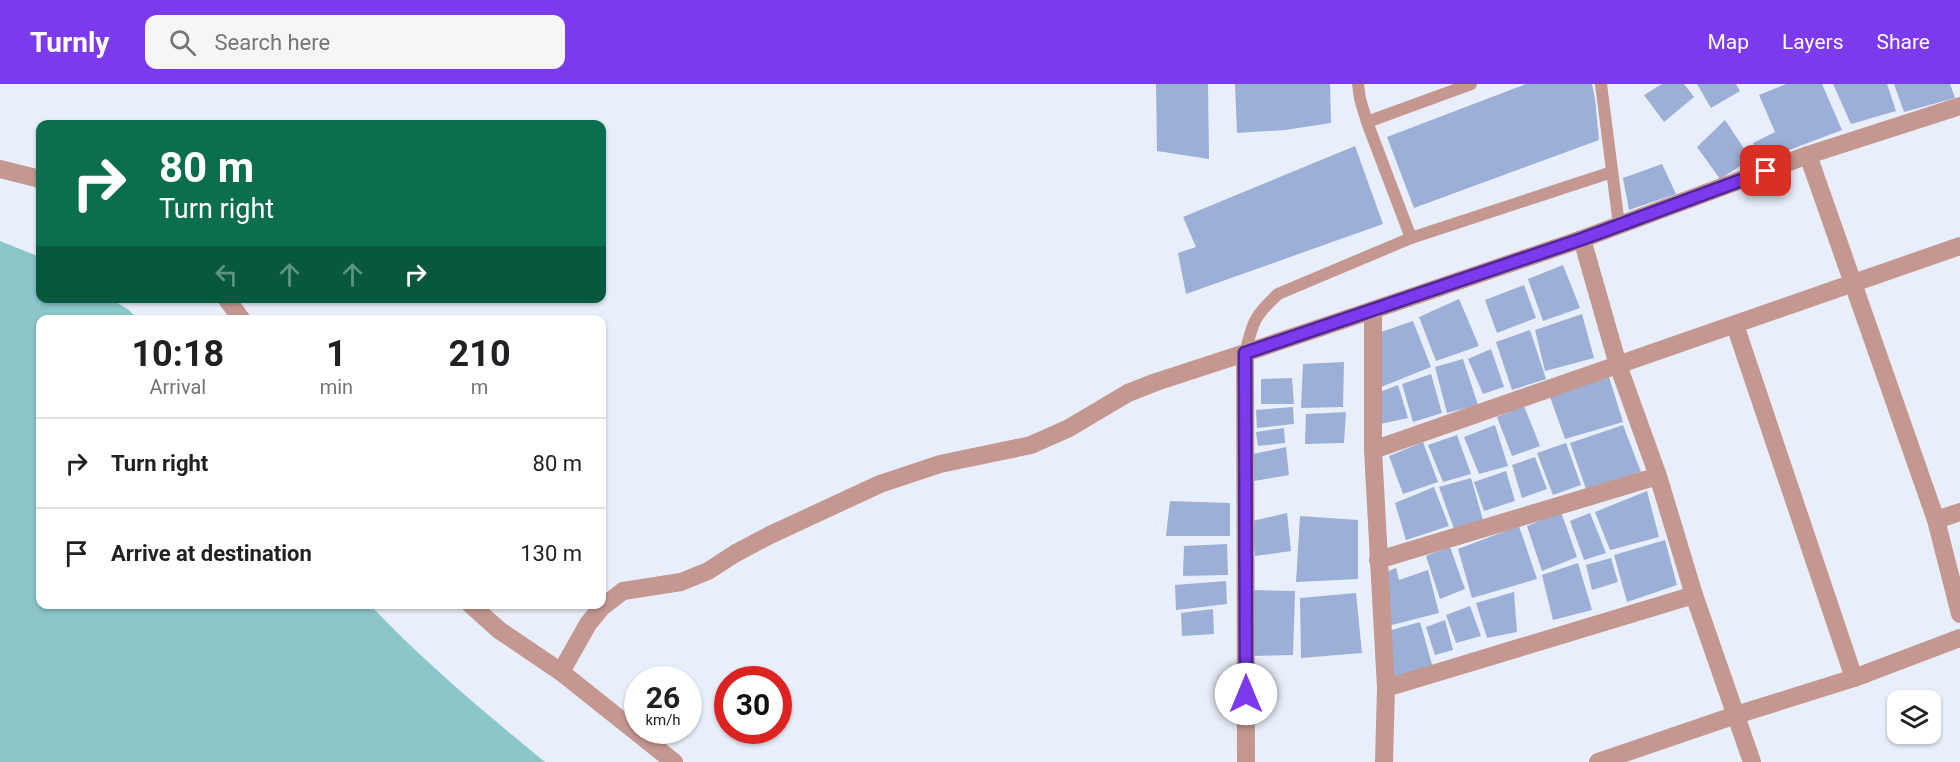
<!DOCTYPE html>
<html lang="en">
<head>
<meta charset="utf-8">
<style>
  body { margin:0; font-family:Roboto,sans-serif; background:#f6f6f6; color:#202124; height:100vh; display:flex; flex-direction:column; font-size:22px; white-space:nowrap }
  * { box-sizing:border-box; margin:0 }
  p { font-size:20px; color:#757577 }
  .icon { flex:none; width:33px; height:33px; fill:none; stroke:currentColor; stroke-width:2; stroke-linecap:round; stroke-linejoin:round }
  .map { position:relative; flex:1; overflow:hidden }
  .panel { position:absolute; left:36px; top:231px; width:570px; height:294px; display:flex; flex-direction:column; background:#fff; border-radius:12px; box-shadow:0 2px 4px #0004 }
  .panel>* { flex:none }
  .banner { position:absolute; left:36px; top:36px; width:570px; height:183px; border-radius:12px; box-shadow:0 2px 4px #0004; background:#0b6e4f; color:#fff; overflow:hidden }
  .tools { position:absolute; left:1887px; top:606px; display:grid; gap:12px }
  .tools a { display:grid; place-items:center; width:54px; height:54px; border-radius:12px; background:#fff; box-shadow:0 2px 4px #0004; font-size:30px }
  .speed { position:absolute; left:624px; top:582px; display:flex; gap:12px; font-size:30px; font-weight:700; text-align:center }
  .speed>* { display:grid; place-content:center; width:78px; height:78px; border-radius:50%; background:#fff; box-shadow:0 2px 4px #0004; line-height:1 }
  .speed small { font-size:15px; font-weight:400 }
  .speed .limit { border:9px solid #d22; background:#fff; color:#111 }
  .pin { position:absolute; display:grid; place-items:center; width:51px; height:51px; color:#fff; margin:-26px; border-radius:12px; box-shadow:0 3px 9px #0006 }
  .me { position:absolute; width:66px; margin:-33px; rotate:0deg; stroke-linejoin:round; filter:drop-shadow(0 0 4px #0008) }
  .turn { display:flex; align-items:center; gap:21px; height:126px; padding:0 24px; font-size:27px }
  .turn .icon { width:78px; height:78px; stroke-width:2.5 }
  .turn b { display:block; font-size:42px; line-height:51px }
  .lanes { display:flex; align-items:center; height:57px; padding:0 24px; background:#0003; justify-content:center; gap:30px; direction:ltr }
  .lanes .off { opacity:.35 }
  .eta { display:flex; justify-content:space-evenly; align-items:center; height:102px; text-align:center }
  .eta b { font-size:36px; font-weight:700; line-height:42px }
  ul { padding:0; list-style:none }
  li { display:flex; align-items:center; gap:18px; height:90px; padding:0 24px; border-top:2px solid #e0e0e0 }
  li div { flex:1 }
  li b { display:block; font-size:22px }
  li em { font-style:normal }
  header { display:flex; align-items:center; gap:36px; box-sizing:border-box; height:84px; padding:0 30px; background:#7c3aed; color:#fff }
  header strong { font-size:28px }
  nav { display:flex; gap:33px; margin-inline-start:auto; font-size:21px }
  .search { width:420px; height:54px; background:#f6f6f6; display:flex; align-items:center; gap:15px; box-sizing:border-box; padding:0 21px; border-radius:12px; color:#757577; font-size:22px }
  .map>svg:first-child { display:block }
  .water { fill:#8bc6ca }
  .building { fill:#9cafd6 }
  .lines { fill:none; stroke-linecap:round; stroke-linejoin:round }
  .service { stroke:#c49791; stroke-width:12 }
  .minor { stroke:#c49791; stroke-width:18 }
  .tertiary { stroke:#c49791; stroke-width:18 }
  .route-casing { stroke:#51269a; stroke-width:15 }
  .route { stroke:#7c3aed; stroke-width:10 }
</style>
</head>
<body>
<header>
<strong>Turnly</strong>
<div class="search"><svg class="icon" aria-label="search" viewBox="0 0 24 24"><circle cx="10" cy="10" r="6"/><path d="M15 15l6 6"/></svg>Search here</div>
<nav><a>Map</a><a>Layers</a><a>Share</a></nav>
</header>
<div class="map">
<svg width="1960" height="678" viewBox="0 0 1960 678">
  <rect width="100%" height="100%" fill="#e9effa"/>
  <path class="water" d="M 0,157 L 40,173 L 40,214 L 111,215 L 129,226 L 138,235 L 40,236 L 40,520 L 370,521 C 424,578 484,628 545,678 L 0,678 Z"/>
  <g class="building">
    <path d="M 1156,0 L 1208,0 L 1209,75 L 1157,67 Z"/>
    <path d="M 1235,0 L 1330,0 L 1331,39 L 1285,46 L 1237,49 Z"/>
    <path d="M 1526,0 L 1592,0 L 1595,15 L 1599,56 L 1414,124 L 1387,53 Z"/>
    <path d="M 1662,0 L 1684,0 L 1694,13 L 1664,38 L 1644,11 Z"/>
    <path d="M 1697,0 L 1736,0 L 1740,7 L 1711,24 Z"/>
    <path d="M 1786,0 L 1822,0 L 1842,46 L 1760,77 L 1753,59 L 1775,48 L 1759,11 Z"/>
    <path d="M 1833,0 L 1887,0 L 1896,27 L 1851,40 Z"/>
    <path d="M 1894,0 L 1950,0 L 1955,14 L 1904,28 Z"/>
    <path d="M 1725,36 L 1751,75 L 1720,95 L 1697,63 Z"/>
    <path d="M 1355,62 L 1383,140 L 1186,210 L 1178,169 L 1196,163 L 1183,133 Z"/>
    <path d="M 1662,80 L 1676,110 L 1629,126 L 1623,94 Z"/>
    <path d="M 1563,181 L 1580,224 L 1543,237 L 1528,195 Z"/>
    <path d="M 1524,201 L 1536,234 L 1497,249 L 1485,216 Z"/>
    <path d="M 1459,215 L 1479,262 L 1436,277 L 1419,233 Z"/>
    <path d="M 1582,230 L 1594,274 L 1545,287 L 1535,246 Z"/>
    <path d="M 1413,237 L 1431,283 L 1381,303 L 1381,248 Z"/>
    <path d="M 1530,246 L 1546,295 L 1512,306 L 1496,258 Z"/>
    <path d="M 1491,265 L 1504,303 L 1483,310 L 1468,275 Z"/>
    <path d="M 1463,275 L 1478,321 L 1447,329 L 1435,283 Z"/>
    <path d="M 1344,278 L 1343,323 L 1301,324 L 1303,280 Z"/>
    <path d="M 1431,290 L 1442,329 L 1413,338 L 1402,300 Z"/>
    <path d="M 1609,293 L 1623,338 L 1565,355 L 1550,313 Z"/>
    <path d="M 1292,294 L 1294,320 L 1261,320 L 1261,295 Z"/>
    <path d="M 1398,301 L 1408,334 L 1380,340 L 1377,309 Z"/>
    <path d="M 1524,322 L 1540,362 L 1512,372 L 1497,333 Z"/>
    <path d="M 1293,323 L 1294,340 L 1257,344 L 1256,326 Z"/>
    <path d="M 1346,328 L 1344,359 L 1305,360 L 1306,330 Z"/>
    <path d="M 1495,341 L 1508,382 L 1479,390 L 1464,353 Z"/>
    <path d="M 1623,341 L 1641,388 L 1586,405 L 1570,359 Z"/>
    <path d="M 1284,344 L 1285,359 L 1258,362 L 1256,348 Z"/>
    <path d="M 1457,351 L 1471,390 L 1443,398 L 1428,361 Z"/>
    <path d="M 1423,358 L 1438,398 L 1403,410 L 1389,372 Z"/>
    <path d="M 1566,359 L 1581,401 L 1553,411 L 1537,369 Z"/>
    <path d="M 1286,363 L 1289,391 L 1254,397 L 1253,370 Z"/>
    <path d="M 1535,373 L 1547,405 L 1522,414 L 1512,381 Z"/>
    <path d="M 1506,387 L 1515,417 L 1484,427 L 1474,398 Z"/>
    <path d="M 1471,394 L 1483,436 L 1454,445 L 1439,403 Z"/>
    <path d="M 1434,403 L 1449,442 L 1406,456 L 1395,419 Z"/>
    <path d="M 1647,407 L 1659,453 L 1610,466 L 1595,428 Z"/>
    <path d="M 1170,417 L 1230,419 L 1230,452 L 1166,452 Z"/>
    <path d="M 1561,428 L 1577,473 L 1542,487 L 1527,442 Z"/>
    <path d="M 1287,429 L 1291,467 L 1255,472 L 1252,437 Z"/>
    <path d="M 1590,429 L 1606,469 L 1584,476 L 1570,437 Z"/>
    <path d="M 1300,432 L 1358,436 L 1358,495 L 1296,498 Z"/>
    <path d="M 1519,442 L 1537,495 L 1472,514 L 1458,465 Z"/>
    <path d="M 1665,456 L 1677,501 L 1627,518 L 1614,471 Z"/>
    <path d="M 1227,460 L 1228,491 L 1183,492 L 1184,462 Z"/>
    <path d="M 1450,463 L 1465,505 L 1440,515 L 1426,472 Z"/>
    <path d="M 1611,474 L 1618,498 L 1592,506 L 1586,481 Z"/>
    <path d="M 1578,479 L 1592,526 L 1553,536 L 1542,491 Z"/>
    <path d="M 1396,484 L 1399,496 L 1428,486 L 1439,529 L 1388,542 L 1383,489 Z"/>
    <path d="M 1226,497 L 1227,520 L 1176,526 L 1175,501 Z"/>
    <path d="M 1253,506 L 1295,507 L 1293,571 L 1254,572 Z"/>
    <path d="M 1514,508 L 1517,548 L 1487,554 L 1476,519 Z"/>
    <path d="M 1356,509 L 1362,569 L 1301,574 L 1300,514 Z"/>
    <path d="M 1470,522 L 1481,552 L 1456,559 L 1446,531 Z"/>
    <path d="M 1213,525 L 1214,550 L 1182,552 L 1181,529 Z"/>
    <path d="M 1445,536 L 1453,566 L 1435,571 L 1426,543 Z"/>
    <path d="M 1420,538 L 1433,584 L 1391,598 L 1388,547 Z"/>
  </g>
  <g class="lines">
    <g class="service">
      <path d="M 1358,0 L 1360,15 L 1367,38 L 1411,154 L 1612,88"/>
      <path d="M 1601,0 L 1619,141"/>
      <path d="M 1367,38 L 1471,0"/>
      <path d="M 1245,269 C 1253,238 1254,232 1278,210 L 1411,154"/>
    </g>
    <g class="minor">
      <path d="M 1808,71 L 1936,436 L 1960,530"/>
      <path d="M 1582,155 L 1618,281 L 1658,392 L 1694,511 L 1752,678"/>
      <path d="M 1735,241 L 1854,594"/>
      <path d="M 1373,366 L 1960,162"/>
      <path d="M 1936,436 L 1960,428"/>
      <path d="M 1378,476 L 1658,392"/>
      <path d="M 561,588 L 588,540 L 601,524 L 623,507 L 681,498 L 708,487 L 736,469 L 770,451 L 880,400 L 940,380 L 1031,361 L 1069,344 L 1128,309 L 1156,298 L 1245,269"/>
      <path d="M 1386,604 L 1694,511"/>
      <path d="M 1246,678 L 1245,269 L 1373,226"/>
      <path d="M 1384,678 L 1386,604 L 1373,366 L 1373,226 L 1582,155 L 1808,71 L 1960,22"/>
      <path d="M 1598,678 L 1736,631 L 1854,594 L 1960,554"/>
    </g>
    <g class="tertiary">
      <path d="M 0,85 L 40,95"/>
      <path d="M 226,214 L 242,236"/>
      <path d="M 470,520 L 499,546 L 561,588 L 674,678"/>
    </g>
  </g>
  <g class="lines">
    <g class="route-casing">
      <path id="route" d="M 1246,610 L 1245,269 L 1582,155 L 1766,87"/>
    </g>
    <use href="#route" class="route"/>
  </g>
</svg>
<div class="tools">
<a><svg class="icon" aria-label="layers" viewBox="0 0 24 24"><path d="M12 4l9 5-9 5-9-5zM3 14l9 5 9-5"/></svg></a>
</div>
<div class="speed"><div>26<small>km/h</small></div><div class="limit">30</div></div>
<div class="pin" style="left:1766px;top:87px;background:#d93025"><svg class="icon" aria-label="arrive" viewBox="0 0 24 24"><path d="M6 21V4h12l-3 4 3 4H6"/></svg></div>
<svg class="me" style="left:1246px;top:610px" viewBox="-20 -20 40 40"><circle r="19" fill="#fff"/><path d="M0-13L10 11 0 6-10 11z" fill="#7c3aed"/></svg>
<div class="banner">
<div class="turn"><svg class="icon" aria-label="right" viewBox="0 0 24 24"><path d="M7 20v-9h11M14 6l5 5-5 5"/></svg><div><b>80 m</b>Turn right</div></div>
<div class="lanes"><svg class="icon off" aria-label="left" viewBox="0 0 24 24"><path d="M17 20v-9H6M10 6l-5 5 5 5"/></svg><svg class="icon off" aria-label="ahead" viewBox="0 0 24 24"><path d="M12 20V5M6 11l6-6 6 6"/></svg><svg class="icon off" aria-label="ahead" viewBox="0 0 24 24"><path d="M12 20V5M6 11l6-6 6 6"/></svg><svg class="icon" aria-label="right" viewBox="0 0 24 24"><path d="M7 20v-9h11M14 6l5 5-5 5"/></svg></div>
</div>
<section class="panel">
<div class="eta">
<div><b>10:18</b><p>Arrival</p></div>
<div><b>1</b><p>min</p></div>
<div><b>210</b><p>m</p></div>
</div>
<ul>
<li><svg class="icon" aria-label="right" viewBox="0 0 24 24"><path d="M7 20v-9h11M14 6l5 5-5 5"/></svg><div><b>Turn right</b></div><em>80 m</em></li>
<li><svg class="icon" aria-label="arrive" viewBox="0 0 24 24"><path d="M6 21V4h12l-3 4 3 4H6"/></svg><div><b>Arrive at destination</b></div><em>130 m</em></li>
</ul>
</section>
</div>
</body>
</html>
